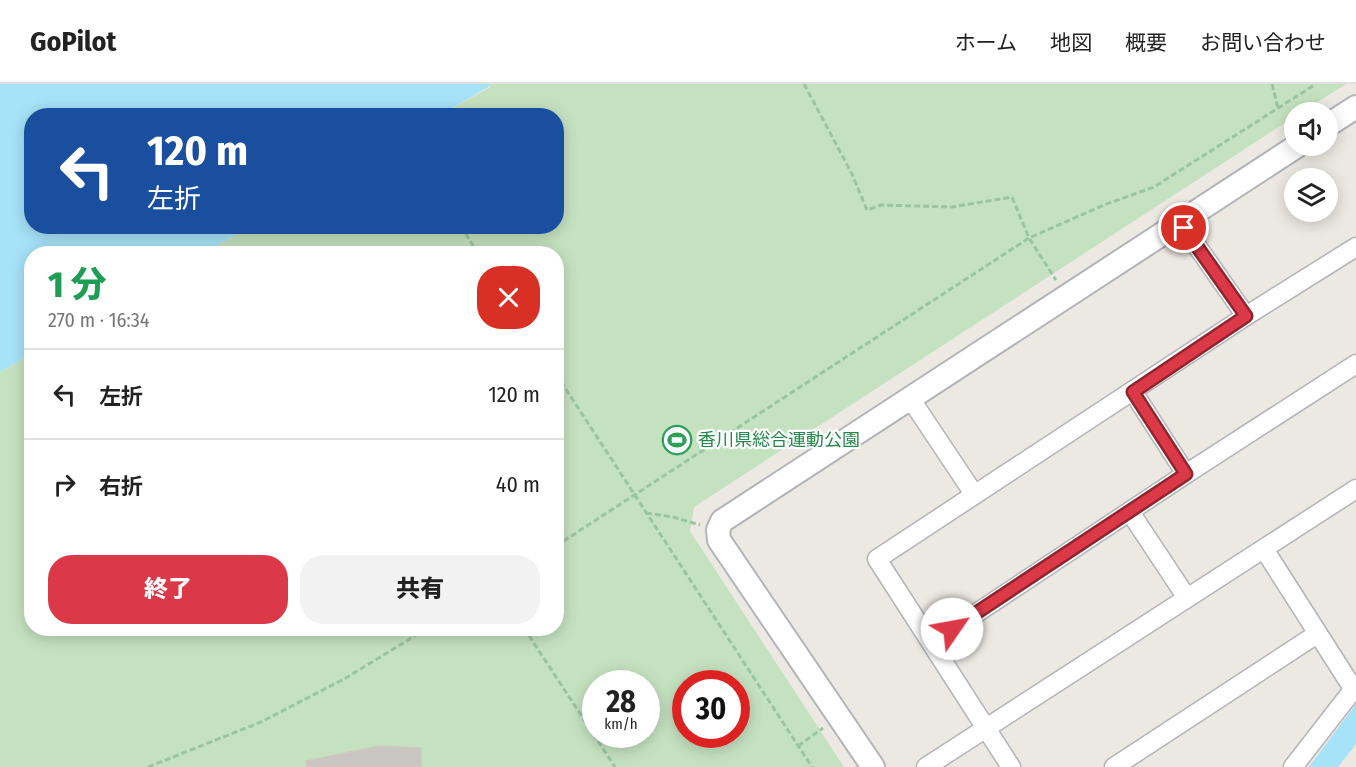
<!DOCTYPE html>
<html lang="ja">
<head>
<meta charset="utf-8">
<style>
  body { margin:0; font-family:"Fira Sans Condensed","Noto Sans JP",sans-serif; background:#f2f2f2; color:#222; height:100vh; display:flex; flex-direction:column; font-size:22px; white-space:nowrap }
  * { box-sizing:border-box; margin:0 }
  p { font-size:20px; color:#767676 }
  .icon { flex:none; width:33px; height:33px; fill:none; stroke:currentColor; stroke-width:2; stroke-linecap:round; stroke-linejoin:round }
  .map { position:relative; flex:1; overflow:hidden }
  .panel { position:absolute; left:24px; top:162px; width:540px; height:390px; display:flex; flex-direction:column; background:#fff; border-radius:24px; box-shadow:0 3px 15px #0003 }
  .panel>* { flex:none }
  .top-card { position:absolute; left:24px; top:24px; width:540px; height:126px; border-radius:24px; box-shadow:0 3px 15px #0003; background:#1a4fa0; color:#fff; overflow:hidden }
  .controls { position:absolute; left:1284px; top:18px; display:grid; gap:12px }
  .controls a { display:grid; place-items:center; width:54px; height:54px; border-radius:50%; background:#fff; box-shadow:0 3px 15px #0003; font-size:30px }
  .speed { position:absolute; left:582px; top:586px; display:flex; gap:12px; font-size:30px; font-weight:700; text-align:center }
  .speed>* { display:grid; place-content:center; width:78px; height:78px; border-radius:50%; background:#fff; box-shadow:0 3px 15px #0003; line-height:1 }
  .speed small { font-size:15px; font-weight:400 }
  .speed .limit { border:9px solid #d22; background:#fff; color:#111 }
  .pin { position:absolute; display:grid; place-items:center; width:51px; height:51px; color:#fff; margin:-26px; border:3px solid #fff; border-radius:50%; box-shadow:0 2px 6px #0007 }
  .me { position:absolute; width:66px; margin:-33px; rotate:57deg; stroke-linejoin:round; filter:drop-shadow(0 0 4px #0008) }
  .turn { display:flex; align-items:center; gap:21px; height:126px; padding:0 24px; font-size:27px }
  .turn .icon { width:78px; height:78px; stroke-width:2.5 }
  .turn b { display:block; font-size:42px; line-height:51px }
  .round { display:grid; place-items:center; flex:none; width:63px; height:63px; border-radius:24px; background:#f2f2f2 }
  .summary { display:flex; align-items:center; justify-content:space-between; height:102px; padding:0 24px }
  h1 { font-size:36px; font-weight:800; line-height:45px; color:#1e9e55 }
  .cta { display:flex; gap:12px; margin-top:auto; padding:12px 24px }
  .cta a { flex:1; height:69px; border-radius:24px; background:#db3947; color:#fff; font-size:24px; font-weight:800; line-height:69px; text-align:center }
  .cta a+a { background:#f2f2f2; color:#222 }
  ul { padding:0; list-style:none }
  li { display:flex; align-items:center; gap:18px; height:90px; padding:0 24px; border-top:2px solid #e0e0e0 }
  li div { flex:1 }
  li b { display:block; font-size:22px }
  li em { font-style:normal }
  header { display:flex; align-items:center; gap:36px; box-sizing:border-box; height:84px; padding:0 30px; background:#fff; border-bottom:2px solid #e0e0e0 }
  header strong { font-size:28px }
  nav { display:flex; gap:33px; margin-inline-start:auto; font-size:21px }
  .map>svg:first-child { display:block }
  .green { fill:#c5e2c0; fill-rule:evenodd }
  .water { fill:#a6e2f8 }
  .building { fill:#c9c5c0; stroke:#d0c9c1; stroke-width:1.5 }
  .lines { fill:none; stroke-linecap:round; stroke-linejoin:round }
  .minor-casing { stroke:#b2b5b8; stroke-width:21 }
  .tertiary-casing { stroke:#b2b5b8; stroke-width:26 }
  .path { stroke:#9bc5a0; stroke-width:3; stroke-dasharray:6 3; stroke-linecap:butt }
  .minor { stroke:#fff; stroke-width:18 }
  .tertiary { stroke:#fff; stroke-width:22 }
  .route-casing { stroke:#8e252e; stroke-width:15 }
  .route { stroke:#db3947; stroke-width:10 }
  .labels { text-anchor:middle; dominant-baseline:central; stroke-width:4.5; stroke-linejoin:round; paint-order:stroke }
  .leisure-label { font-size:18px; fill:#27864d; stroke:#fff; text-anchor:start }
</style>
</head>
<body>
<header>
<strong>GoPilot</strong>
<nav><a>ホーム</a><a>地図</a><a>概要</a><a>お問い合わせ</a></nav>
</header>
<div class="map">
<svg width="1356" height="683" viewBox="0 0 1356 683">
  <rect width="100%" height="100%" fill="#ece8e2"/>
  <path class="green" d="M 489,0 L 1346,0 L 1302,28 L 1294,28 L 1294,33 L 694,423 L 690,447 L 844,683 L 0,683 L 0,288 L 31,270 L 32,544 L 556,544 L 556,170 L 203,169 L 250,143 L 556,142 L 556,32 L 440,31 L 490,3 ZM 596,600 L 646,600 L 646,651 L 596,651 ZM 686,600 L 736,600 L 736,651 L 686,651 Z"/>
  <g class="water">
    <path d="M 0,0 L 489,0 L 490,2 L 440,31 L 32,32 L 32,142 L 250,143 L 203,169 L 32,170 L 31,270 L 0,288 Z"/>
    <path d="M 1356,620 L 1356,660 L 1338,683 L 1309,683 Z"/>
  </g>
  <path class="building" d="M 378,662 L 421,664 L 421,683 L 307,683 L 306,677 Z"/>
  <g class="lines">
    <g class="minor-casing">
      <g id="minor">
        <path d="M 1180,138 L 1246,232"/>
        <path d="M 1133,308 L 1186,390"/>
        <path d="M 912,312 L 914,320 L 974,410"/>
        <path d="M 1130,428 L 1187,514"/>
        <path d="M 1264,465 L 1354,606"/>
        <path d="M 933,558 L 1186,390 L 1356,280"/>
        <path d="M 926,683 L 1356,405"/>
        <path d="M 1011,683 L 877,475 L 1246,232 L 1356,163"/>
        <path d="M 1114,683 L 1317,550"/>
        <path d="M 1293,683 L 1356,602"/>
      </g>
    </g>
    <g class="tertiary-casing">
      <g id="tertiary">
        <path d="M 1328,41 L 1356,23"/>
        <path d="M 873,683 L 719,456 L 718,446 L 722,437 L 1297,62"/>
      </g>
    </g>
    <g class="path">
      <path d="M 804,0 L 852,90 L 867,126 L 881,121 L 952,123 L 1012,113 L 1029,154 L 1056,196"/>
      <path d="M 1272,0 L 1278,24"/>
      <path d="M 461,142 L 478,170"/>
      <path d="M 556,290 L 812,683"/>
      <path d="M 646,429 L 673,433 L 700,441"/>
      <path d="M 556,462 L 1029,154 L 1104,121 L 1154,103 L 1316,0"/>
      <path d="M 524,544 L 615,683"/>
      <path d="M 798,662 L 823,644"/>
      <path d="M 148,683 L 261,638 L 344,595 L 428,544"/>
    </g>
    <use href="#minor" class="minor"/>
    <use href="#tertiary" class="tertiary"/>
  </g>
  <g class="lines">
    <g class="route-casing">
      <path id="route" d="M 952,545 L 1186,390 L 1133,308 L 1246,232 L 1184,144"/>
    </g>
    <use href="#route" class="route"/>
  </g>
  <defs>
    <g id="stadium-ring" transform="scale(1.5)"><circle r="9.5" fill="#fff" stroke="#2e9e5b" stroke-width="1.5"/><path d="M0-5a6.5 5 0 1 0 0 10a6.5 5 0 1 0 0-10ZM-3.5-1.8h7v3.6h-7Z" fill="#2e9e5b"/></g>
  </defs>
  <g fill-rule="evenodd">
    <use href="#stadium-ring" x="677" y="356"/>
  </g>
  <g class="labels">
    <g class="leisure-label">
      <text x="698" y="356">香川県総合運動公園</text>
    </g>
  </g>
</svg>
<div class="controls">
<a><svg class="icon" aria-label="sound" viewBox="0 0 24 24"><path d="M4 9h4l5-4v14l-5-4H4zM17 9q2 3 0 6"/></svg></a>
<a><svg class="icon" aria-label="layers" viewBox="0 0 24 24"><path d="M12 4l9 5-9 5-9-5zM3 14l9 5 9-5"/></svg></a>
</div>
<div class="speed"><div>28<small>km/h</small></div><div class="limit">30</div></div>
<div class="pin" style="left:1184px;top:144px;background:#d93025"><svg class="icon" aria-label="arrive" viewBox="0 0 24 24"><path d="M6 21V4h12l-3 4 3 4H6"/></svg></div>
<svg class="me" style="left:952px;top:545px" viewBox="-20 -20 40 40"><circle r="19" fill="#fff"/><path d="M0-13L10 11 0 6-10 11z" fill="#db3947"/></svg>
<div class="top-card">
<div class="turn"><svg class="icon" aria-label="left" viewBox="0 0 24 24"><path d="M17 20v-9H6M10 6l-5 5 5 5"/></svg><div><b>120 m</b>左折</div></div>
</div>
<section class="panel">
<div class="summary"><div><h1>1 分</h1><p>270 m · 16:34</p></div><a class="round" style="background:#d93025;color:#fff"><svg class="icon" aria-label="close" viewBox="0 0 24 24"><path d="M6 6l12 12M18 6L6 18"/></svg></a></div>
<ul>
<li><svg class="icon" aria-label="left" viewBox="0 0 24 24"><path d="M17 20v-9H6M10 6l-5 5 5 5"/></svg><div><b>左折</b></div><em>120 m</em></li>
<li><svg class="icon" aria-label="right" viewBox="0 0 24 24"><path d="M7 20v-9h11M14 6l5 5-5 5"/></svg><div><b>右折</b></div><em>40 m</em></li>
</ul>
<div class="cta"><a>終了</a><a>共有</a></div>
</section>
</div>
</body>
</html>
